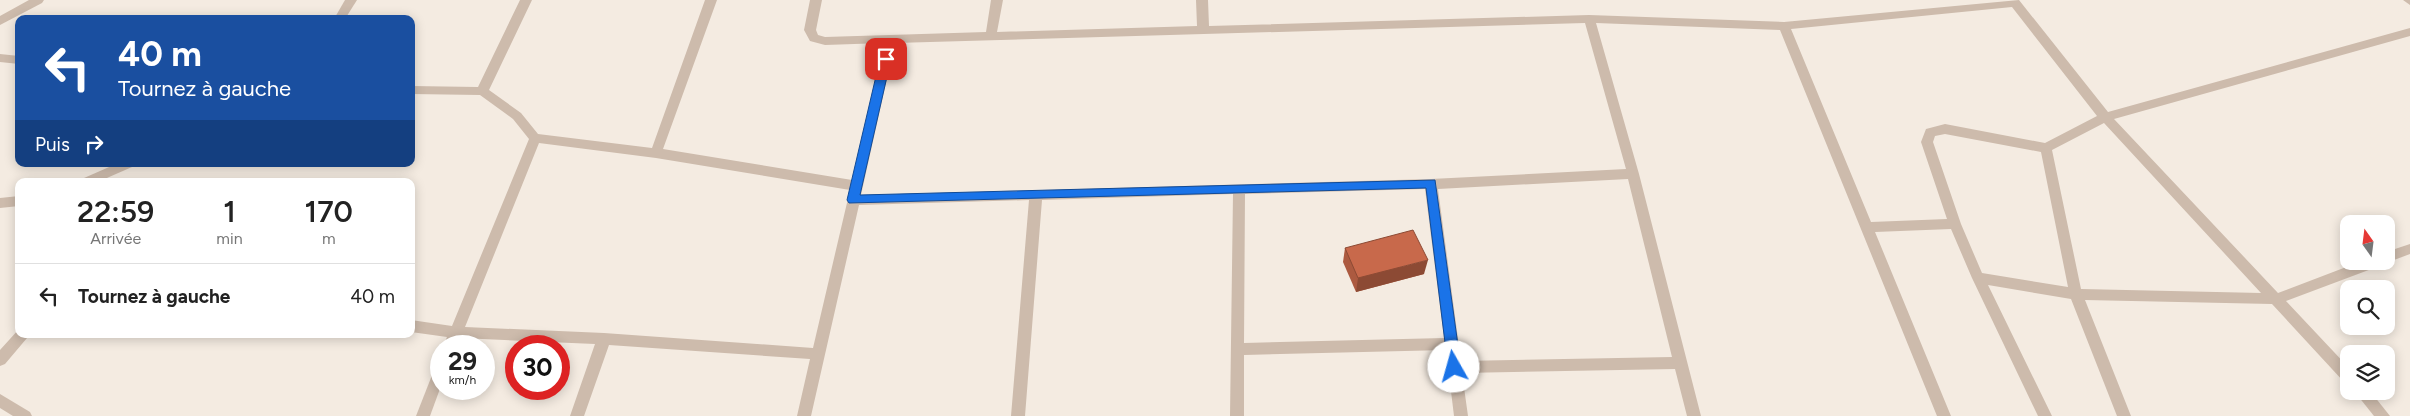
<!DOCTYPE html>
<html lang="fr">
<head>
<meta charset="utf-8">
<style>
  body { margin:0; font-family:Figtree,sans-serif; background:#f6f6f6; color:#222; height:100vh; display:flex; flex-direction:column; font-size:19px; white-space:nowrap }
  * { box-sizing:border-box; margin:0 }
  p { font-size:16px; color:#767676 }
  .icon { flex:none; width:28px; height:28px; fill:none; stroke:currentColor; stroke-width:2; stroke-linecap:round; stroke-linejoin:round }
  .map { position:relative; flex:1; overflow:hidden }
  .details { position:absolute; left:15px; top:178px; width:400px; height:160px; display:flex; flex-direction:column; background:#fff; border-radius:10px; box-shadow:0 2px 12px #0003 }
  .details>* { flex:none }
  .top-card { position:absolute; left:15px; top:15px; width:400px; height:152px; border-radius:10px; box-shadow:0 2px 12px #0003; background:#1a4fa0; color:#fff; overflow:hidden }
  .needle { width:32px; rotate:346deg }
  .controls { position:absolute; left:2340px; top:215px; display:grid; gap:10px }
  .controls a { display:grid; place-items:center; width:55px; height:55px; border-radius:10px; background:#fff; box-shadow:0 2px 12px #0003; font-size:25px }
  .speed { position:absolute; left:430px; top:335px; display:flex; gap:10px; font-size:25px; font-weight:700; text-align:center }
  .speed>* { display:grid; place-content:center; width:65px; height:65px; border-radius:50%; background:#fff; box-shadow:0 2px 12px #0003; line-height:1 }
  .speed small { font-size:12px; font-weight:400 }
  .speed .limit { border:8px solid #d22; background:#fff; color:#111 }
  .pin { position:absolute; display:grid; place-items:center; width:42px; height:42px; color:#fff; margin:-21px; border-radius:10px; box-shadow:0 2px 8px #0006 }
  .me { position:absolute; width:55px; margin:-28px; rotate:353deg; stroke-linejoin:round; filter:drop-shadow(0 0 4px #0008) }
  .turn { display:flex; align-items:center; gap:18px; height:105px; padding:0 20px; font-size:22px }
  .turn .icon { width:65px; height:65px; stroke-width:2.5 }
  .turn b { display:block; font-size:35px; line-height:42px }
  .then { display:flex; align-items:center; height:48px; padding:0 20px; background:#0003; gap:10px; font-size:19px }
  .eta { display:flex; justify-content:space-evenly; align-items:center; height:85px; text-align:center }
  .eta b { font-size:30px; font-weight:600; line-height:35px }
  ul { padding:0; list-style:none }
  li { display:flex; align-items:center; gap:15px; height:65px; padding:0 20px; border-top:1px solid #e0e0e0 }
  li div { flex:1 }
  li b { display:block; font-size:19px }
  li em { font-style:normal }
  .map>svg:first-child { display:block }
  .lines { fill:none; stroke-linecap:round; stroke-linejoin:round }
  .minor { fill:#cdbbac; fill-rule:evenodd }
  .wall { fill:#ac5a40 }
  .shaded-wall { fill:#8c4a34 }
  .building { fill:#c8694b; stroke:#8c4a34 }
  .route { fill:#1a73e8; stroke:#114b97 }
</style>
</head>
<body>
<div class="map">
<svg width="2410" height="416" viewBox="0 0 2410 416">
  <rect width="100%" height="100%" fill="#f4ebe1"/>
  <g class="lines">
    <g class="minor">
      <path d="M 29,0 L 44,0 L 42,3 L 0,25 L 0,16 Z"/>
      <path d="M 345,0 L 357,0 L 345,19 L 334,19 Z"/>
      <path d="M 520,0 L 532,0 L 489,90 L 521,113 L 538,134 L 652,148 L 705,0 L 717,0 L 663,149 L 852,180 L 884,43 L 825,45 L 810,41 L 804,30 L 810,0 L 822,0 L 816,30 L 818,35 L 825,37 L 986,32 L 991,0 L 1003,0 L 997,32 L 1197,26 L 1196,0 L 1208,0 L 1209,26 L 1589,15 L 1784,22 L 2019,0 L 2108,112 L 2410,28 L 2410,36 L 2114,119 L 2278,293 L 2362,261 L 2386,261 L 2386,252 L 2410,244 L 2410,254 L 2386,263 L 2383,262 L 2382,265 L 2286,301 L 2349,368 L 2349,384 L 2344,382 L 2272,304 L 2085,300 L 2131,416 L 2117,416 L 2071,299 L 1988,285 L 2052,416 L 2038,416 L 1972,278 L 1951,229 L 1875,232 L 1951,416 L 1937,416 L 1780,30 L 1596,23 L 1639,174 L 1701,416 L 1687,416 L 1675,369 L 1462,373 L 1468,416 L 1454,416 L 1446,350 L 1244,355 L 1244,416 L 1230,416 L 1233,194 L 1042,200 L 1025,416 L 1011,416 L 1029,200 L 859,205 L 811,416 L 797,416 L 810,359 L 609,345 L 584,416 L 570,416 L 595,344 L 460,338 L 457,346 L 443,346 L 447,337 L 411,332 L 411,320 L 452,326 L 529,139 L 513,119 L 480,95 L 411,94 L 411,86 L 478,87 ZM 2012,7 L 2097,116 L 2045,143 L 1945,124 L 1926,129 L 1921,142 L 1947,219 L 1871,222 L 1791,29 ZM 1585,23 L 1626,169 L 1431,179 L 861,195 L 895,43 ZM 2104,123 L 2261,293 L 2081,289 L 2052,150 ZM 1945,134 L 2041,152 L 2068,287 L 1982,273 L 1961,224 L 1933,142 L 1935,136 ZM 539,143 L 656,158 L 850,190 L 813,348 L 604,333 L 465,327 ZM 1628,179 L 1672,357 L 1461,361 L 1438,189 ZM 1425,189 L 1444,338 L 1244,343 L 1245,194 Z"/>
      <path d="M 2403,0 L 2410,0 L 2410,5 Z"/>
      <path d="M 0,54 L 19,56 L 19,64 L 0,62 Z"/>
      <path d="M 116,164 L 134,164 L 132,167 L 100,181 L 82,181 L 84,178 Z"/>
      <path d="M 19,196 L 19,206 L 0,208 L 0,198 Z"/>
      <path d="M 19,329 L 19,334 L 29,334 L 27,338 L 5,364 L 0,366 L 0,350 Z"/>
      <path d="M 441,363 L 441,386 L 430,416 L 416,416 L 436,365 Z"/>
      <path d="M 2354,391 L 2370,391 L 2390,416 L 2374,416 Z"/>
      <path d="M 0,394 L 30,412 L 32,416 L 13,416 L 0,408 Z"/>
    </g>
  </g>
  <path class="wall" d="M 1345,248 L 1424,274 L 1356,292 L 1343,262 Z"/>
  <path class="shaded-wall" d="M 1428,260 L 1424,274 L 1356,292 L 1358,278 Z"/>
  <path class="building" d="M 1413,230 L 1428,260 L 1358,278 L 1345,248 Z"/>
  <path class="route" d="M 886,55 L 891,59 L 860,195 L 1435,180 L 1461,367 L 1459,371 L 1450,371 L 1448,367 L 1426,188 L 849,203 L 847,200 L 880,59 Z"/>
</svg>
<div class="controls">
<a><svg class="needle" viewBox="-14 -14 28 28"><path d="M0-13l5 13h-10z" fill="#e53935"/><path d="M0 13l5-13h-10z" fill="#767676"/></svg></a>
<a><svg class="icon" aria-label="search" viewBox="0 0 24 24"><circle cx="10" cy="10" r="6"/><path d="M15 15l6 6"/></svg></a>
<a><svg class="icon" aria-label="layers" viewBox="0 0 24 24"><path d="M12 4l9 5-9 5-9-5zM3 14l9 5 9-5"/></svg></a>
</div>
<div class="speed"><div>29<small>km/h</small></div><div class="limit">30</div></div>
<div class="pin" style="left:886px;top:59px;background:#d93025"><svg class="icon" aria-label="arrive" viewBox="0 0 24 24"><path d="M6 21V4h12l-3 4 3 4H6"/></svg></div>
<svg class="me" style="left:1454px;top:367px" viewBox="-20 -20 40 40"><circle r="19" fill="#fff"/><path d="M0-13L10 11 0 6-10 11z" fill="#1a73e8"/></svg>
<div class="top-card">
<div class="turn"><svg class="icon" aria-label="left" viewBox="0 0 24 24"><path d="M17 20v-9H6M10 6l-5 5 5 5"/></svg><div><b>40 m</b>Tournez à gauche</div></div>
<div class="then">Puis<svg class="icon" aria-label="right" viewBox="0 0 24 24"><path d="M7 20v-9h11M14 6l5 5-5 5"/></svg></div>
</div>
<section class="details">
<div class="eta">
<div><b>22:59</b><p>Arrivée</p></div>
<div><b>1</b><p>min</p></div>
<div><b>170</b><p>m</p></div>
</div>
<ul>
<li><svg class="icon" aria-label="left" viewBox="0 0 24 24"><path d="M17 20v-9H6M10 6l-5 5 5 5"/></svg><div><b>Tournez à gauche</b></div><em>40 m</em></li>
</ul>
</section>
</div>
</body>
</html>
